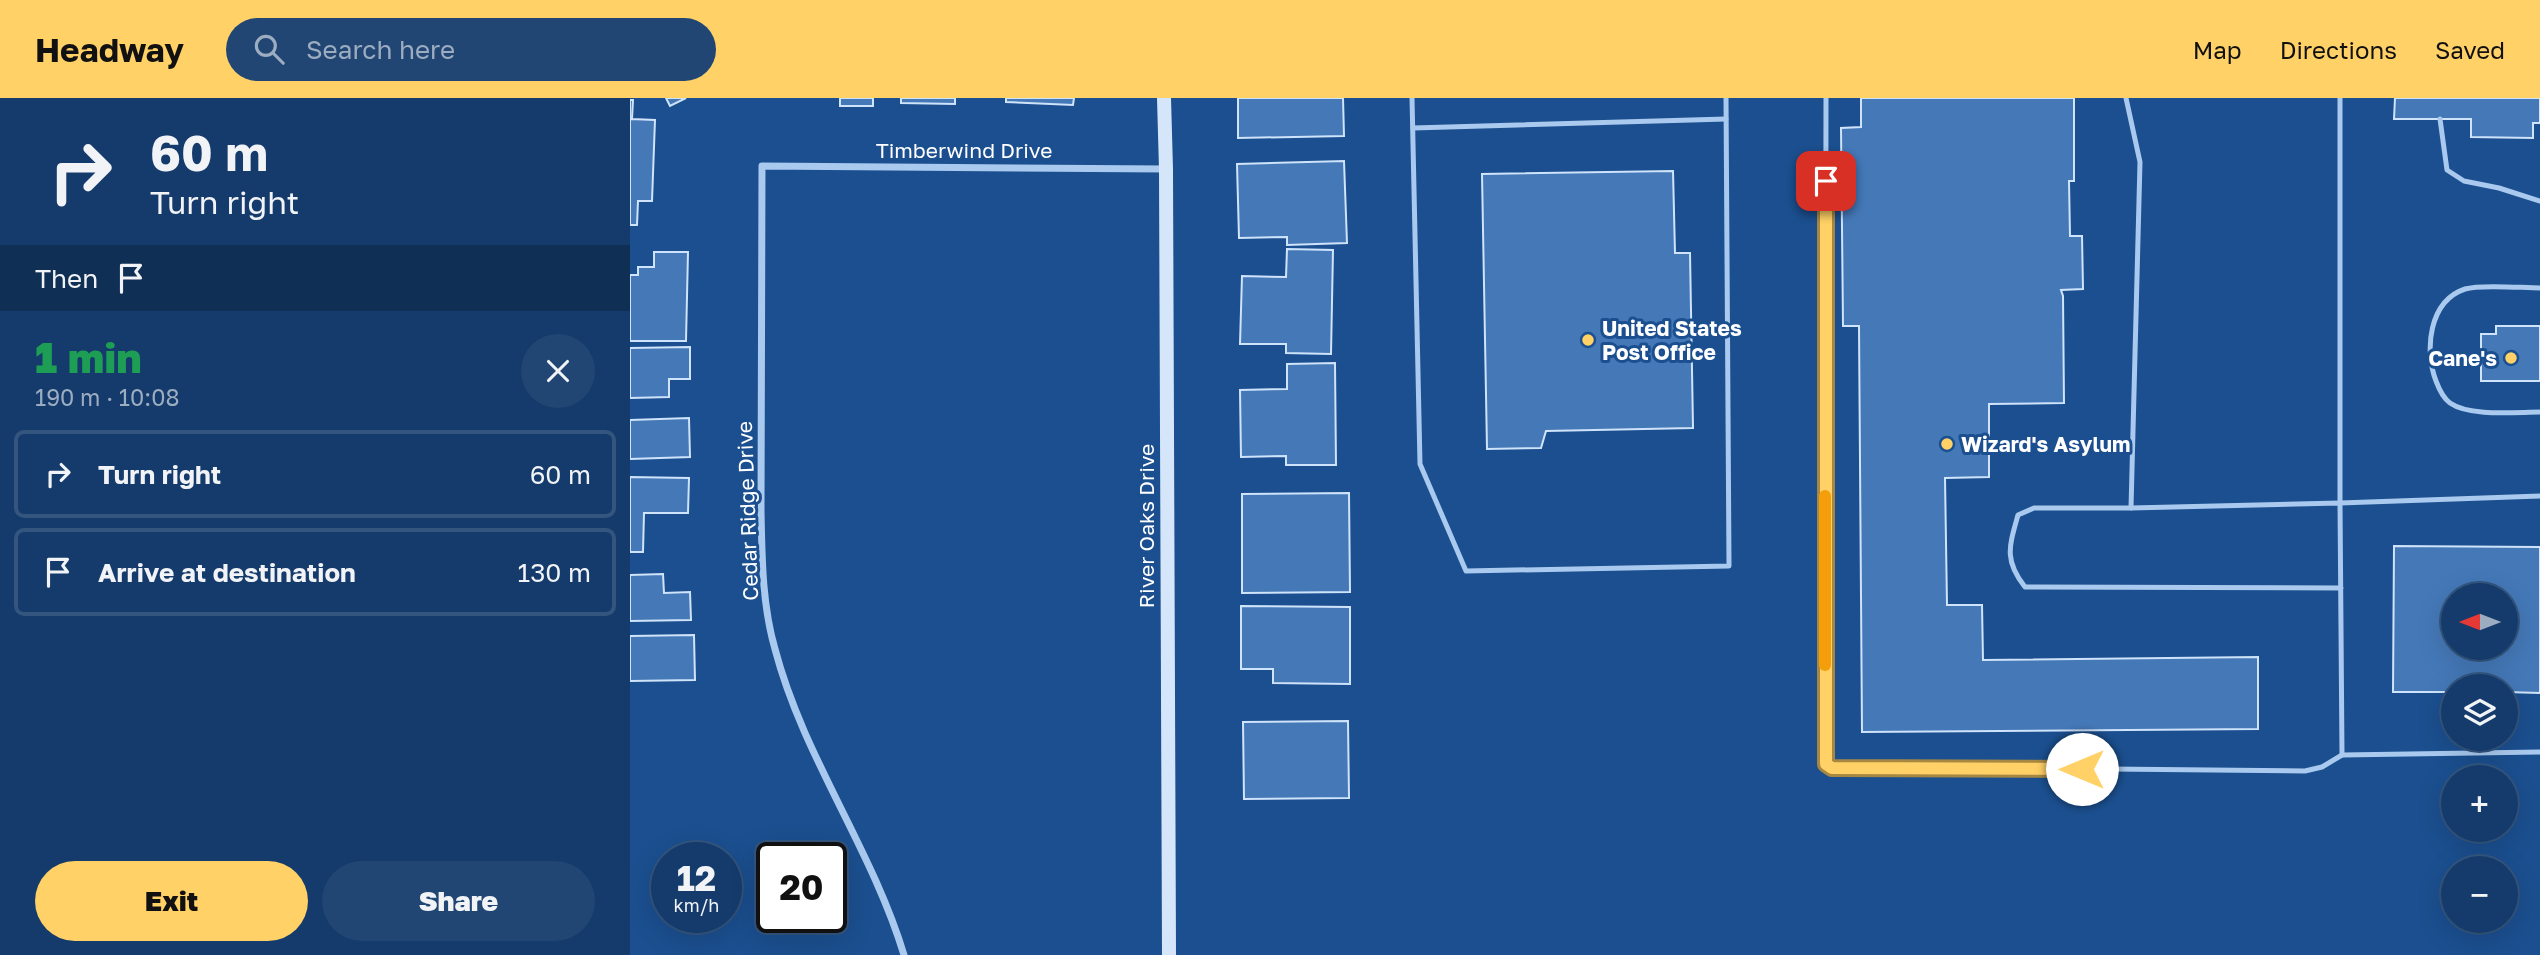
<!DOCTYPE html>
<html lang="en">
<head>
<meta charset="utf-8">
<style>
  body { margin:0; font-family:"Golos Text",sans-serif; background:#214673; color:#f1f3f6; height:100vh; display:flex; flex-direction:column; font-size:26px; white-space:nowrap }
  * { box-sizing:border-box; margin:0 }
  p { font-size:23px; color:#9dadc1 }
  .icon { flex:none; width:38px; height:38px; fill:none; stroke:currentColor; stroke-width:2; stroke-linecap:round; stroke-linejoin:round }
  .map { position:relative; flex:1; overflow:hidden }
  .sheet { display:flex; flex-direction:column; background:#143b6b; width:630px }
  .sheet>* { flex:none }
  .banner { background:#143b6b; color:#f1f3f6; overflow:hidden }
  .needle { width:46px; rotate:270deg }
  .controls { position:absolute; left:1811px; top:485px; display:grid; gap:14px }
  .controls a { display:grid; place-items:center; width:77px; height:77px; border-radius:50%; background:#143b6b; box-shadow:0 7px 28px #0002,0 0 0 2px #33557e; font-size:35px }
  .speed { position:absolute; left:21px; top:744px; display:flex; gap:14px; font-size:35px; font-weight:700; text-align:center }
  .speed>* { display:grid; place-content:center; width:91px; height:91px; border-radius:50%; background:#143b6b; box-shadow:0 7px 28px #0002,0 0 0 2px #33557e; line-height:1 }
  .speed small { font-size:18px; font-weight:400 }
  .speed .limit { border:4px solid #111; border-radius:10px; background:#fff; color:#111 }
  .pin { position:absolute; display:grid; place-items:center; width:60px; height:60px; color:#fff; margin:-30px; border-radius:14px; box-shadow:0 4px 10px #0006 }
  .me { position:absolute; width:77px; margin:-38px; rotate:270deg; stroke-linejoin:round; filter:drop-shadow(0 0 5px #0008) }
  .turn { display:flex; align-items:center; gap:24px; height:147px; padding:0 35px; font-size:32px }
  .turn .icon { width:91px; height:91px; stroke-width:2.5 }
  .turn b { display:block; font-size:49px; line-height:60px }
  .then { display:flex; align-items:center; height:66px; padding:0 35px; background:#0003; gap:14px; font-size:26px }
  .round { display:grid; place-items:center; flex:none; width:74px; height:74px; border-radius:37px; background:#214673 }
  .summary { display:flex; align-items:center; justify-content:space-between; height:119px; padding:0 35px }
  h1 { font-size:42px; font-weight:800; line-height:52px; color:#1e9e55 }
  .button { display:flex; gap:14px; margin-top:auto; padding:14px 35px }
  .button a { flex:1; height:80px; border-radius:42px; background:#ffd166; color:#111; font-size:28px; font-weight:800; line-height:80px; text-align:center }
  .button a+a { background:#214673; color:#f1f3f6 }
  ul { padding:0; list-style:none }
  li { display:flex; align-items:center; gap:21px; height:88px; margin:0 14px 10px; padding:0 21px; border:4px solid #33557e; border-radius:10px }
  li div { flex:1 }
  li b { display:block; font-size:26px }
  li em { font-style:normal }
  header { display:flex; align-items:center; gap:42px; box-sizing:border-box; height:98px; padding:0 35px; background:#ffd166; color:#111 }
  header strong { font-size:33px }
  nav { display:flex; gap:38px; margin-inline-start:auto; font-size:24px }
  .search { width:490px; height:63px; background:#214673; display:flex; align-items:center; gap:18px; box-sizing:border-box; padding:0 24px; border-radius:38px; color:#9dadc1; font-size:26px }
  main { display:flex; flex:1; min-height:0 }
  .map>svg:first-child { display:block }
  .building { fill:#4478b7; stroke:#cfe3fa; stroke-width:2; fill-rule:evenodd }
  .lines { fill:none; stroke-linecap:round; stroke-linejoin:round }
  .lane { stroke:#a9c9ee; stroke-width:5 }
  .street { stroke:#a9c9ee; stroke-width:7 }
  .secondary { stroke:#d6e6fa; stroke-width:14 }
  .route-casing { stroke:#a68842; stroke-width:18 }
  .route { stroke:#ffd166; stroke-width:12 }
  .slow { stroke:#f59e0b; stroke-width:12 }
  .poi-dot { fill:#ffd166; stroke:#1b4f8f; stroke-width:2.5 }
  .labels { text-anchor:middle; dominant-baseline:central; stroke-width:6; stroke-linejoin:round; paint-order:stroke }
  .street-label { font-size:21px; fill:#fff; stroke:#1b4f8f }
  .poi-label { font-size:21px; font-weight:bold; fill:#fff; stroke:#1b4f8f; text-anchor:start }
</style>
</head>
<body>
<header>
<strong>Headway</strong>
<div class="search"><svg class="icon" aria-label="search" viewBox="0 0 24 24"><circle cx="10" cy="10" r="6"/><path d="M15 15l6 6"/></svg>Search here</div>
<nav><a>Map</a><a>Directions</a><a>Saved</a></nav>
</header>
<main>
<section class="sheet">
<div class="banner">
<div class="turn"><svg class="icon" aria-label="right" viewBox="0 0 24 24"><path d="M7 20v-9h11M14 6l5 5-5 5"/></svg><div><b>60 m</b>Turn right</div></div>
<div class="then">Then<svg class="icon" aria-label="arrive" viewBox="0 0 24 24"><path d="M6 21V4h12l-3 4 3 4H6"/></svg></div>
</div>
<div class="summary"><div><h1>1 min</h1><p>190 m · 10:08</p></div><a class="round"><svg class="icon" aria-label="close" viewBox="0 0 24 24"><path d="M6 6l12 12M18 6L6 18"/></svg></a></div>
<ul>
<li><svg class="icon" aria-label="right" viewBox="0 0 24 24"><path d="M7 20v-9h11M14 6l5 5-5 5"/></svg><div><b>Turn right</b></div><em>60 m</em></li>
<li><svg class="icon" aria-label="arrive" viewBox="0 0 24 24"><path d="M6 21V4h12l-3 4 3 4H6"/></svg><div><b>Arrive at destination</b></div><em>130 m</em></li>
</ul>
<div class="button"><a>Exit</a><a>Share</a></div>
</section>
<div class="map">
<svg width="1910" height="857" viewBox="0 0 1910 857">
  <rect width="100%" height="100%" fill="#1b4f8f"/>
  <g class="building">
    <path d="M 36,0 L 56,0 L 40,8 Z"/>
    <rect x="210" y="0" width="33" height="8"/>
    <path d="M 271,0 L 325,0 L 325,6 L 271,5 Z"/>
    <path d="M 376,0 L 444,0 L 443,7 L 376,4 Z"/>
    <path d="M 608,0 L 713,0 L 714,38 L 608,40 Z"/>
    <path d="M 1231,0 L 1444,0 L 1444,83 L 1439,83 L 1440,138 L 1452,138 L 1453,191 L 1431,192 L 1433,198 L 1434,305 L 1359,306 L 1359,379 L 1315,380 L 1317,507 L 1352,507 L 1353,562 L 1628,559 L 1628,631 L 1232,634 L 1229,228 L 1213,228 L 1211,30 L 1231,29 Z"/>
    <path d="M 1765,0 L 1910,0 L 1910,25 L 1903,25 L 1903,40 L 1841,39 L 1841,21 L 1764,21 Z"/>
    <path d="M 0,2 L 3,2 L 2,21 L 25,22 L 22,103 L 8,103 L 7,127 L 0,127 Z"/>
    <path d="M 714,63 L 717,145 L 657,147 L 657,139 L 609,140 L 607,66 Z"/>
    <path d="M 1043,73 L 1045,155 L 1060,155 L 1063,330 L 916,333 L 911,350 L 857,351 L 852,76 Z"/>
    <path d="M 657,151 L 703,152 L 701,256 L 656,255 L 656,246 L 610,246 L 612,178 L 656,179 Z"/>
    <path d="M 24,154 L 58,154 L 56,243 L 0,243 L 0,177 L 8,177 L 8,169 L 24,169 Z"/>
    <path d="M 1866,228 L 1910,228 L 1910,283 L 1851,283 L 1851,236 L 1866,236 Z"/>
    <path d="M 60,249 L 60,281 L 39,281 L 39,299 L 0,300 L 0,250 Z"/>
    <path d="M 705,265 L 706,367 L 656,367 L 656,358 L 611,359 L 610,292 L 657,291 L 657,266 Z"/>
    <path d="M 59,320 L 60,359 L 0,361 L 0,322 Z"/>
    <path d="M 0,379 L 59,380 L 58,415 L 14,415 L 13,454 L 0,454 Z"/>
    <path d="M 719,395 L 720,494 L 612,495 L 612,396 Z"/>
    <path d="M 1764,448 L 1910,449 L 1910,595 L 1876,594 L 1876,588 L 1824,588 L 1824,594 L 1763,594 ZM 1824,497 L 1876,497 L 1876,550 L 1824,550 Z"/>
    <path d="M 33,476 L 34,495 L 60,494 L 61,522 L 0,523 L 0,477 Z"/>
    <path d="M 611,508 L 720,509 L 720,586 L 643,585 L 643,571 L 611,571 Z"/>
    <path d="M 64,537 L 65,582 L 0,583 L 0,538 Z"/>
    <path d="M 718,623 L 719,700 L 614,701 L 613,624 Z"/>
  </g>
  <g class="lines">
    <g class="lane">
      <path d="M 782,0 L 790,366 L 836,473 L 1099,468 L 1096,0"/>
      <path d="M 1196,0 L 1195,663 L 1197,668 L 1675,673 L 1692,669 L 1712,657"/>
      <path d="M 1496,0 L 1510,64 L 1501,410 L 1710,405 L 1712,657 L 1910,654"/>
      <path d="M 1710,0 L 1710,405 L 1910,398"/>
      <path d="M 1810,21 L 1817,72 L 1834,83 L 1869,90 L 1910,103"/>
      <path d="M 783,30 L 1096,21"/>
      <path d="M 1910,190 C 1892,190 1851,186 1835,191 C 1799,203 1794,252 1806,283 C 1809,291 1813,300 1820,305 C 1840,319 1886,314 1910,314"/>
      <path d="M 1501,410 L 1404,410 L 1388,417 C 1379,449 1374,462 1395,489 L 1711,490"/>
    </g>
    <path class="street" d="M 274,857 C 242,751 173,658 145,551 C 132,506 132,459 131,412 L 132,68 L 536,71"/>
    <path class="secondary" d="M 534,0 L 536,71 L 539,857"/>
  </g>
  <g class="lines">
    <g class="route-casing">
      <path id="route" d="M 1196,83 L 1196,666 L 1202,670 L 1452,671"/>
    </g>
    <use href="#route" class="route"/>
    <path class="slow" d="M 1195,567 L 1195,398"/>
  </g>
  <g class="poi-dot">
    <circle cx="958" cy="242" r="7"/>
    <circle cx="1881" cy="260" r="7"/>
    <circle cx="1317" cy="346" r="7"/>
  </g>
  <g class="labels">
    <g class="street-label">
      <text x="334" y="52">Timberwind Drive</text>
      <text transform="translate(117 413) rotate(-92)">Cedar Ridge Drive</text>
      <text transform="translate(516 428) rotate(-90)">River Oaks Drive</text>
    </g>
    <g class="poi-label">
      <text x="972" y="230">United States<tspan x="972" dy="24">Post Office</tspan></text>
      <text x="1867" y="260" text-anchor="end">Cane's</text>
      <text x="1331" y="346">Wizard's Asylum</text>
    </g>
  </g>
</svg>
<div class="controls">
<a><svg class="needle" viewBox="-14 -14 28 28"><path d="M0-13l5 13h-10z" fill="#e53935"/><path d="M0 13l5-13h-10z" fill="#9dadc1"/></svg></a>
<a><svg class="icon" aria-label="layers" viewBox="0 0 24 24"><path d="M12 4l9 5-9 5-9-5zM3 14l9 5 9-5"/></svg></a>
<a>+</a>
<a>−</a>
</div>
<div class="speed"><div>12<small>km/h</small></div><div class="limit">20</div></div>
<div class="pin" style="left:1196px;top:83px;background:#d93025"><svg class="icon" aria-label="arrive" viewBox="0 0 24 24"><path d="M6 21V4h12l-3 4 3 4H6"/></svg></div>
<svg class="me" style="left:1452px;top:671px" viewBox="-20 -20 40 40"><circle r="19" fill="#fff"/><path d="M0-13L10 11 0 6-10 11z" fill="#ffd166"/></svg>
</div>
</main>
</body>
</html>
